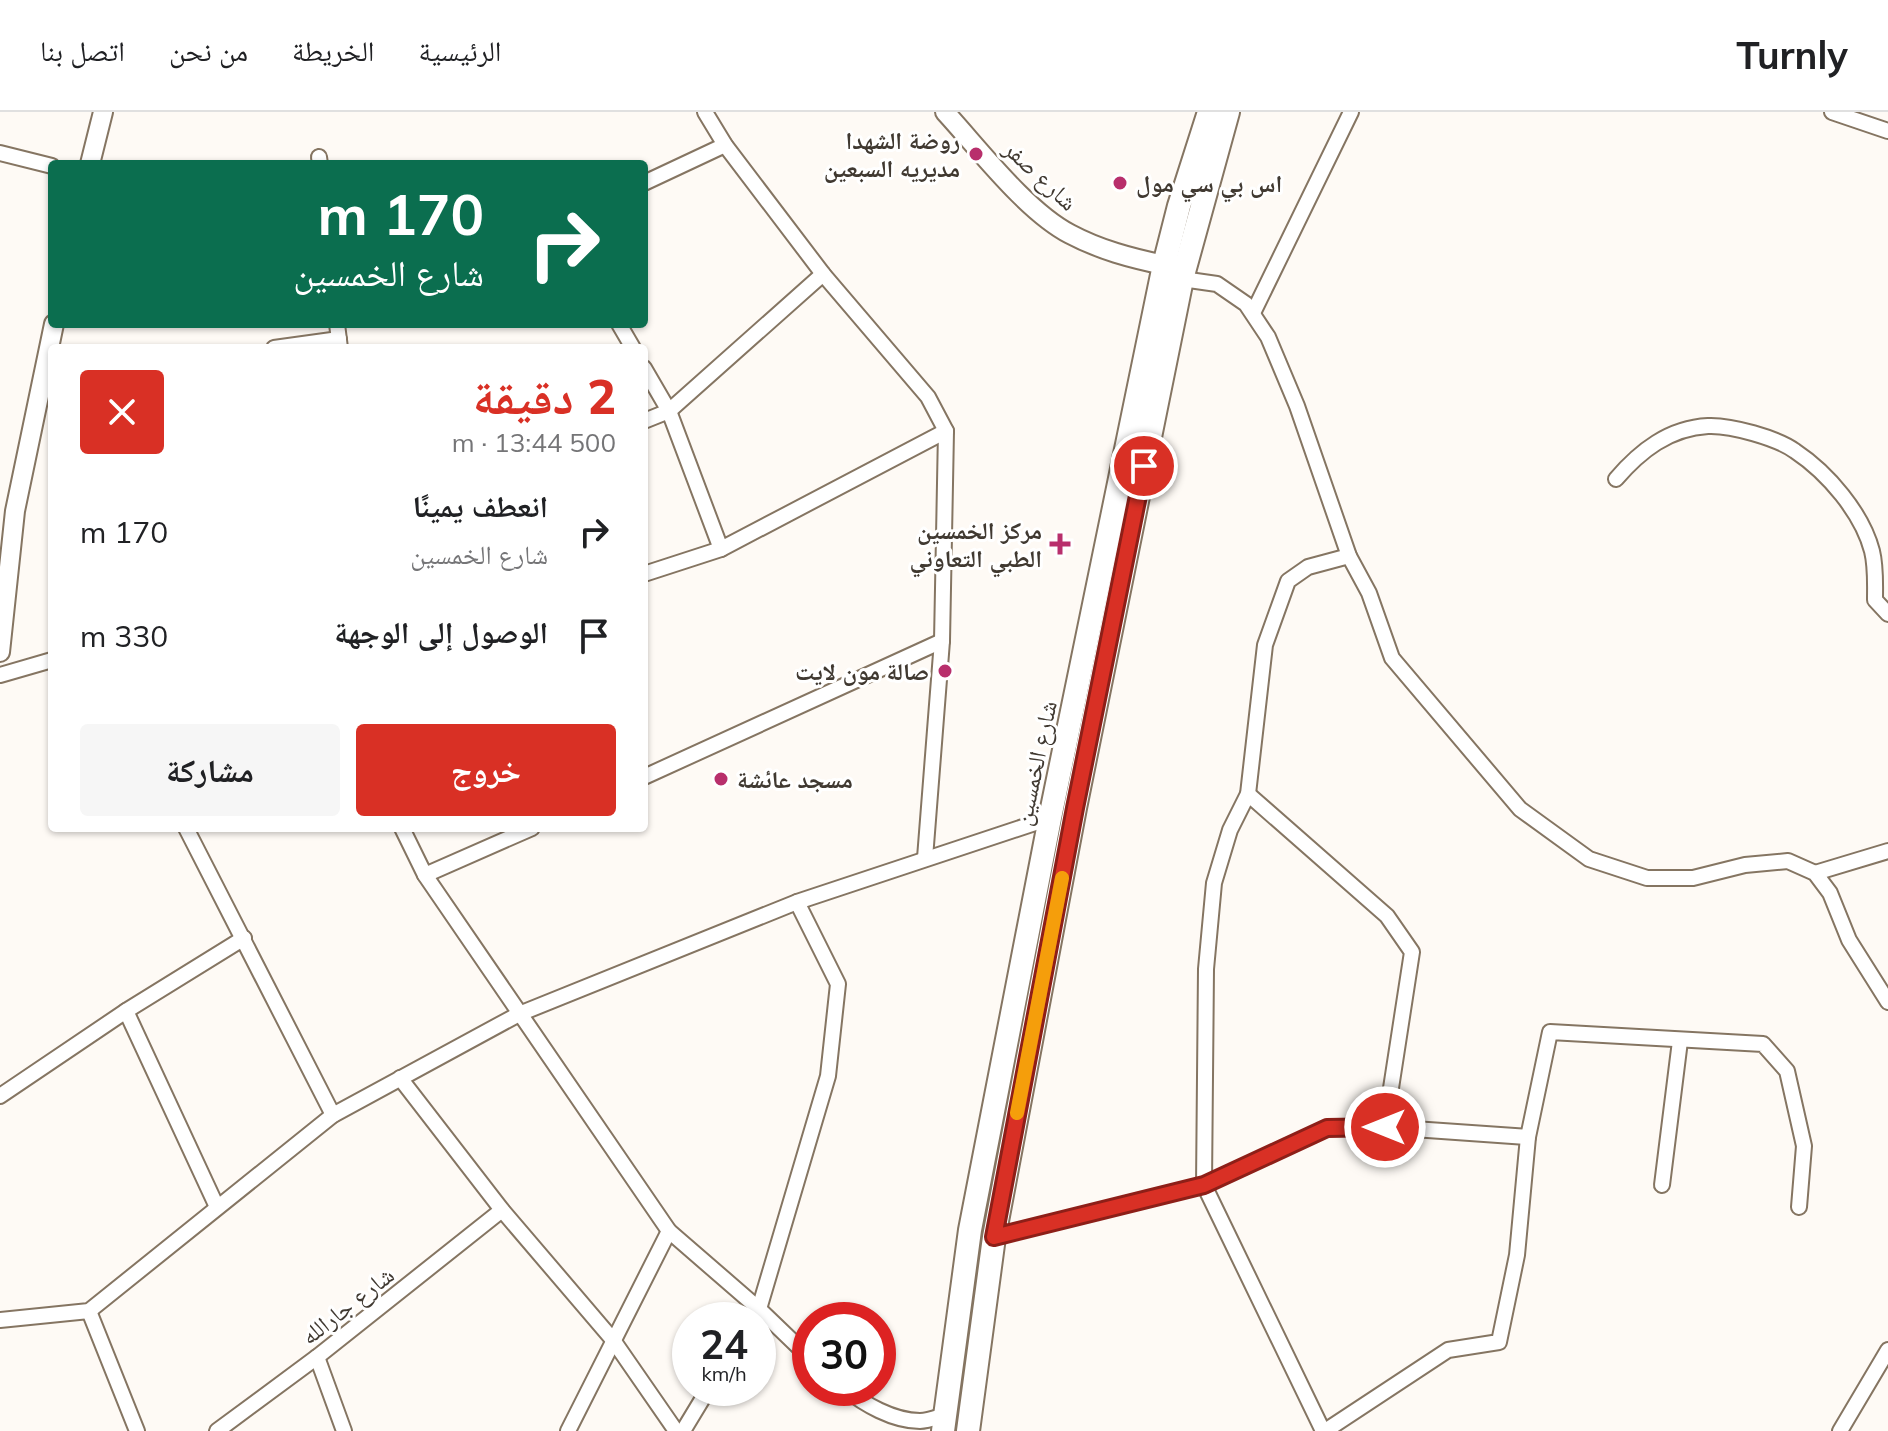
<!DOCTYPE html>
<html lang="ar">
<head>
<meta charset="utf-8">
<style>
  body { margin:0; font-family:Mulish,"Noto Naskh Arabic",sans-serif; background:#f6f6f6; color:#202124; direction:rtl; height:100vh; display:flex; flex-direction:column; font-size:30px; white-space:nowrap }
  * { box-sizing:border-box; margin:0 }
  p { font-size:26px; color:#757577 }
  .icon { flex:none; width:44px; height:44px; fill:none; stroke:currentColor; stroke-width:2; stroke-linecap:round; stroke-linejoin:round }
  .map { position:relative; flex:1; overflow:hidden; direction:ltr }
  .details { position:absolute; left:48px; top:232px; width:600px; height:488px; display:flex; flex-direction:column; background:#fff; border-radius:8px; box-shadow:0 2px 6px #0004; direction:rtl }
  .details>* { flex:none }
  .top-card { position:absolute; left:48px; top:48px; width:600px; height:168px; border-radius:8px; box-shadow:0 2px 6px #0004; direction:rtl; background:#0b6e4f; color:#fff; overflow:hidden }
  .speed { position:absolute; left:672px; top:1190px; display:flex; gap:16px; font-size:40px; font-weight:700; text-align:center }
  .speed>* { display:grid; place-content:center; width:104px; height:104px; border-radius:50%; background:#fff; box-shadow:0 2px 6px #0004; line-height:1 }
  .speed small { font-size:20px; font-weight:400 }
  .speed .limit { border:12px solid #d22; background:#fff; color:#111 }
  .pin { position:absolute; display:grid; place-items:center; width:68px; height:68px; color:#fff; margin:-34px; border:4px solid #fff; border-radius:50%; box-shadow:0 2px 8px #0007 }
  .me { position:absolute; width:88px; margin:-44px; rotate:270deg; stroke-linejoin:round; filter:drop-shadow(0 0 6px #0008) }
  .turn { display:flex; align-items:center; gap:28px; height:168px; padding:0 32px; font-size:36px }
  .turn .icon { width:104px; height:104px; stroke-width:2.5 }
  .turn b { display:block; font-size:56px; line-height:68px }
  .round { display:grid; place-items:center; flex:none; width:84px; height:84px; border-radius:8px; background:#f6f6f6 }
  .overview { display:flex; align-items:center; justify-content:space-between; height:136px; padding:0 32px }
  h1 { font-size:48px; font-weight:800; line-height:60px; color:#d93025 }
  .button { display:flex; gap:16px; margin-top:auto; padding:16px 32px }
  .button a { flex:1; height:92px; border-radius:8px; background:#d93025; color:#fff; font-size:32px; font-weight:800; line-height:92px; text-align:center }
  .button a+a { background:#f6f6f6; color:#202124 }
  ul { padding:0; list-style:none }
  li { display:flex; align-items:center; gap:24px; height:104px; padding:0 32px }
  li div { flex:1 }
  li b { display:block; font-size:30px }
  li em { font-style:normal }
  header { display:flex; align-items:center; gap:48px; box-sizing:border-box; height:112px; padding:0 40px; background:#fff; border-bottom:2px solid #e0e0e0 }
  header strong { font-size:38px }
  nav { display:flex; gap:44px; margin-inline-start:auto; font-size:28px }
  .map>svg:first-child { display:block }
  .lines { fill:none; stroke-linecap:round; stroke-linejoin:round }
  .minor-casing { stroke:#857562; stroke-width:18 }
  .tertiary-casing { stroke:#857562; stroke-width:22 }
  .primary-casing { stroke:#857562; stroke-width:26 }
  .minor { stroke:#fff; stroke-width:14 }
  .tertiary { stroke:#fff; stroke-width:18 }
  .primary { stroke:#fff; stroke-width:22 }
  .route-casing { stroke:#8d1f18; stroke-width:20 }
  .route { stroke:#d93025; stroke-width:14 }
  .slow { stroke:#f59e0b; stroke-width:14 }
  .poi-dot { fill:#b82f6c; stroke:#fff; stroke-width:3 }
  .labels { text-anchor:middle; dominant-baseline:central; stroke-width:6; stroke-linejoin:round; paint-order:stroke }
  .poi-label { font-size:24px; font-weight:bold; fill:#403931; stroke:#fff; text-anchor:end }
  .street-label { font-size:24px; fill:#403931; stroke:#fff }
</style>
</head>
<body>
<header>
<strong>Turnly</strong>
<nav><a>الرئيسية</a><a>الخريطة</a><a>من نحن</a><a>اتصل بنا</a></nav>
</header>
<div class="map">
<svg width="1888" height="1319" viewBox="0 0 1888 1319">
  <rect width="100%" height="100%" fill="#fefaf5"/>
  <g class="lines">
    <g class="minor-casing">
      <g id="minor">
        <path d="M 705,0 L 725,33 L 823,162 L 928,285 L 946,319 L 942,529 L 925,746"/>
        <path d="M 1832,0 L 1888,19"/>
        <path d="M 0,41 L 52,54"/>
        <path d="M 319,45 L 320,52"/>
        <path d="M 644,71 L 725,33"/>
        <path d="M 1182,167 L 1217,172 L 1246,192 L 1268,225 L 1297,294 L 1349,444 L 1369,481 L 1392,546 L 1520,697 L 1589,747 L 1647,766 L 1693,766 L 1745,753 L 1788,749 L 1815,761 L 1830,781 L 1849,828 L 1888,890"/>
        <path d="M 1253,201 L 1351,0"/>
        <path d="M 337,212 L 340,236"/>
        <path d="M 619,212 L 633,236"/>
        <path d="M 274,236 L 339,227"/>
        <path d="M 644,256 L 669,299 L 721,437"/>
        <path d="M 644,309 L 669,299 L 823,162"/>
        <path d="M 1616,367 C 1640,339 1669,316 1708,314 C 1731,313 1777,326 1795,339 C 1828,361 1862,401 1872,439 C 1876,455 1875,471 1875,488 L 1888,502"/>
        <path d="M 644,462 L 721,437 L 946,319"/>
        <path d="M 0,563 L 52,548"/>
        <path d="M 644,665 L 942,529"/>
        <path d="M 1248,682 L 1387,804 L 1412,840 L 1385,1015"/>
        <path d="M 186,716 L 333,1003"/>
        <path d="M 402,716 L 425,763 L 669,1119 L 759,1197 L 810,1246"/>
        <path d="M 1815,761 L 1888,739"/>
        <path d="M 425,763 L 532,716"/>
        <path d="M 126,899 L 217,1095"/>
        <path d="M 400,966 L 502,1098 L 613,1228 L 676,1319"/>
        <path d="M 0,984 L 126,899 L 244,826"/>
        <path d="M 1662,1073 L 1680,929"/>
        <path d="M 994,1125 L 1204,1073 L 1327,1016 L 1385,1015 L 1528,1025"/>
        <path d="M 89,1199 L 137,1319"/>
        <path d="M 0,1208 L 89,1199 L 333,1003 L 519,902 L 797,790 L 1050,706"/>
        <path d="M 752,1208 L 759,1197 L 828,964 L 838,872 L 797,790"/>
        <path d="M 317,1245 L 344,1319"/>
        <path d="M 844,1276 C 864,1292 893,1309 920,1309 C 928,1309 938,1305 945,1303"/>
        <path d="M 217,1319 L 317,1245 L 502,1098"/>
        <path d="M 568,1319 L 669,1119"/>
        <path d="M 683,1319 L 709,1276"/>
        <path d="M 1323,1319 L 1204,1073 L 1206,857 L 1214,771 L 1230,718 L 1248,682 L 1265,533 L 1288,469 L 1308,455 L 1349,444"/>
        <path d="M 1325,1319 L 1448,1238 L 1499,1230 L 1517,1143 L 1528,1025 L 1550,920 L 1763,932 L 1787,959 L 1804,1034 L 1799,1095"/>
        <path d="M 1840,1319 L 1888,1238"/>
      </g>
    </g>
    <g class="tertiary-casing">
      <g id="tertiary">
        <path d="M 945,0 C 979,37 1026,99 1070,122 C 1100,138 1131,146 1164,153"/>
        <path d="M 90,52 L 103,0"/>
        <path d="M 0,540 L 15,399 L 54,212"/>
      </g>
    </g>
    <g class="primary-casing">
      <g id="primary">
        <path d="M 943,1319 L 970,1118 L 1050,706 L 1164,153 L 1179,94 L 1209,0"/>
        <path d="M 968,1319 L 994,1125 L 1075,696 L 1182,167 L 1228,0"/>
      </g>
    </g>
    <use href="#minor" class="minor"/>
    <use href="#tertiary" class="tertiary"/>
    <use href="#primary" class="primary"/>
  </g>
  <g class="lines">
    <g class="route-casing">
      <path id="route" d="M 1144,354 L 1075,696 L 994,1125 L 1204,1073 L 1327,1016 L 1385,1015"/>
    </g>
    <use href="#route" class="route"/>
    <path class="slow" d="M 1017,1001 L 1062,766"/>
  </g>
  <g class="poi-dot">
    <circle cx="976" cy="42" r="8"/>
    <circle cx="1120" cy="71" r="8"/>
    <path d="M1056 420h8v8h8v8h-8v8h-8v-8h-8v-8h8z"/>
    <circle cx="945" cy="559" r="8"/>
    <circle cx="721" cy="667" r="8"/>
  </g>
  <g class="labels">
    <g class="poi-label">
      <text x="960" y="28">روضة الشهدا<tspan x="960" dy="28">مديريه السبعين</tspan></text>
      <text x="1136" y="71" text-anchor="start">اس بي سي مول</text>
      <text x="1042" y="418">مركز الخمسين<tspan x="1042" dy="28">الطبي التعاوني</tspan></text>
      <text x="929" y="559">صالة مون لايت</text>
      <text x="737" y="667" text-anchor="start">مسجد عائشة</text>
    </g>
    <g class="street-label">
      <text transform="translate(1041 63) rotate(43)">شارع صفر</text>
      <text transform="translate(1035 651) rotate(-78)">شارع الخمسين</text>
      <text transform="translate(347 1193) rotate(-38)">شارع جارالله</text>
    </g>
  </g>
</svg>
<div class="speed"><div>24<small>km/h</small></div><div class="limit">30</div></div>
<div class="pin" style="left:1144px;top:354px;background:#d93025"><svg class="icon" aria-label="arrive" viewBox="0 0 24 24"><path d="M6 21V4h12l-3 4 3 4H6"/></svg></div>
<svg class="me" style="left:1385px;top:1015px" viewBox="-20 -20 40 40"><circle r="17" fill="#d93025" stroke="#fff" stroke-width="3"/><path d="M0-11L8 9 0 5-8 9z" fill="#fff"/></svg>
<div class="top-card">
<div class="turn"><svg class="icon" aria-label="right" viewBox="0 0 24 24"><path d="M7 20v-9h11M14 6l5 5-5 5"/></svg><div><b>170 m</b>شارع الخمسين</div></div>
</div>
<section class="details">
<div class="overview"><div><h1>2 دقيقة</h1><p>500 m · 13:44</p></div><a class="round" style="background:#d93025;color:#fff"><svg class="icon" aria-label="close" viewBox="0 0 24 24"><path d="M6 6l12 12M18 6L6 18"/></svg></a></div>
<ul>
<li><svg class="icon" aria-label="right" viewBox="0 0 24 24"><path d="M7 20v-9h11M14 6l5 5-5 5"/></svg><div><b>انعطف يمينًا</b><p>شارع الخمسين</p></div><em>170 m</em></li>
<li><svg class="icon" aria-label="arrive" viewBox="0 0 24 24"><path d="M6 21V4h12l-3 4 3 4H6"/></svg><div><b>الوصول إلى الوجهة</b></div><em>330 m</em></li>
</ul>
<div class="button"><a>خروج</a><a>مشاركة</a></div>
</section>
</div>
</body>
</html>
